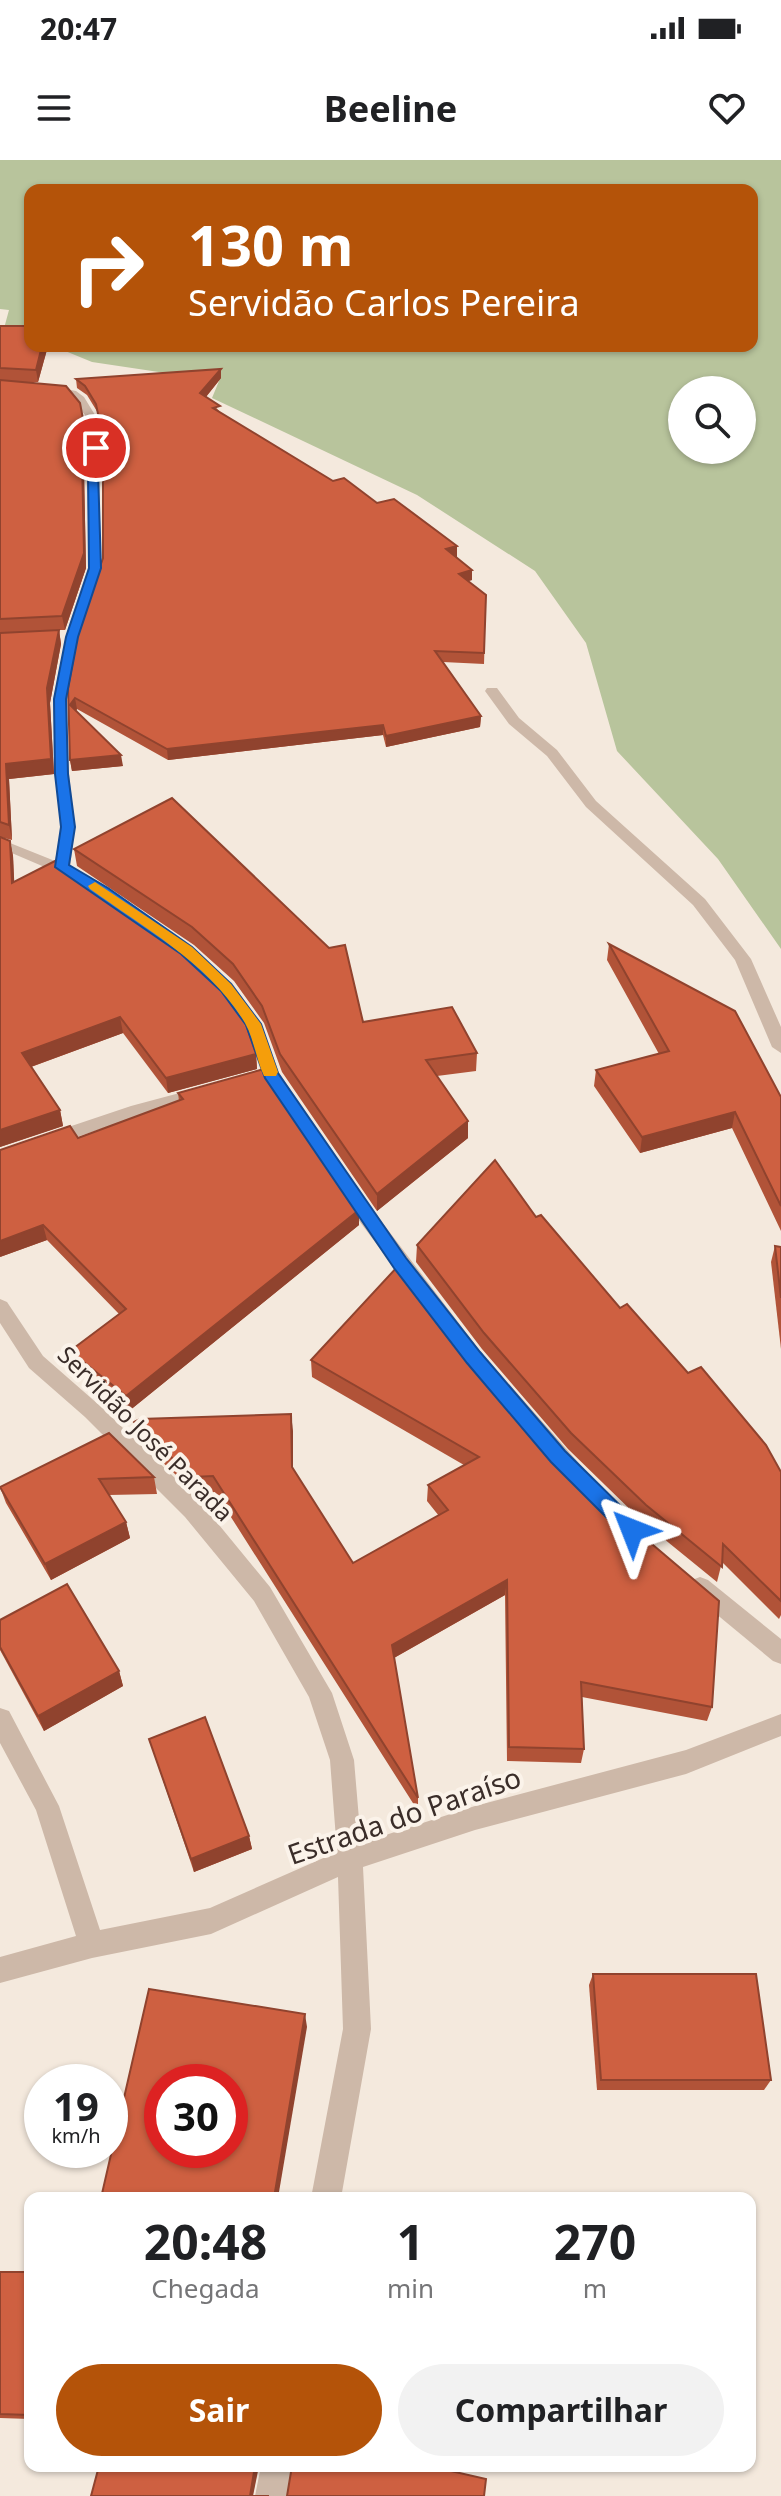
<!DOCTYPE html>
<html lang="pt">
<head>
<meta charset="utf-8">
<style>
  body { margin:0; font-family:"Noto Sans",sans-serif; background:#f2f2f2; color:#202124; height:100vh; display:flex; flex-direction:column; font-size:30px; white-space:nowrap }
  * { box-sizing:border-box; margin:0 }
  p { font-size:26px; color:#757577 }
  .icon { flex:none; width:44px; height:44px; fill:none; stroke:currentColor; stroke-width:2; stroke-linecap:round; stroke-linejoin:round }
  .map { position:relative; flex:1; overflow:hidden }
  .drawer { position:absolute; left:24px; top:2032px; width:732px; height:280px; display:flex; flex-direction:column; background:#fff; border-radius:16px; box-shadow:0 2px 6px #0004 }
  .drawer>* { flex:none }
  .hud { position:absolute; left:24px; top:24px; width:734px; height:168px; border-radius:16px; box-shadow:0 2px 6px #0004; background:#b45309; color:#fff; overflow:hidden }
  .tools { position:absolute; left:668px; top:216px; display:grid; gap:16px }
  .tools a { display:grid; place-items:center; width:88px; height:88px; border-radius:50%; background:#fff; box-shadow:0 2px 6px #0004; font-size:40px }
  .speed { position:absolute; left:24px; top:1904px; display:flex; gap:16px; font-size:40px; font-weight:700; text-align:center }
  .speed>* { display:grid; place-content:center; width:104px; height:104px; border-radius:50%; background:#fff; box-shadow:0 2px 6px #0004; line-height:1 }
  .speed small { font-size:20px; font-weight:400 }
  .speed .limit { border:12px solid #d22; background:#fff; color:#111 }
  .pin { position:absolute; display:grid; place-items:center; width:68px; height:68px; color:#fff; margin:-34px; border:4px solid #fff; border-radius:50%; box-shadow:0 2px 8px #0007 }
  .me { position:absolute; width:88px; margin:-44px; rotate:315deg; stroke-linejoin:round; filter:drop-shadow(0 0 6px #0008) }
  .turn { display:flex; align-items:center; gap:28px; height:168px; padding:0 32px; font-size:36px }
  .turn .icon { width:104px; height:104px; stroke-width:2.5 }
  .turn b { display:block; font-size:56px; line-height:68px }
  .eta { display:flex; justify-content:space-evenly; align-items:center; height:136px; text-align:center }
  .eta b { font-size:48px; font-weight:700; line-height:56px }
  .action { display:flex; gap:16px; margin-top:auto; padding:16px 32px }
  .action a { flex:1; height:92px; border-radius:48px; background:#b45309; color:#fff; font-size:32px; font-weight:700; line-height:92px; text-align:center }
  .action a+a { background:#f2f2f2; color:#202124 }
  .status { display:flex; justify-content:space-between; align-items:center; height:56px; padding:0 40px; background:#fff; direction:ltr }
  .status svg { height:22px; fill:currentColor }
  header { display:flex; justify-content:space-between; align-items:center; height:104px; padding:0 32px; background:#fff; font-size:36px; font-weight:700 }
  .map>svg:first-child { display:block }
  .green { fill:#b8c49c; fill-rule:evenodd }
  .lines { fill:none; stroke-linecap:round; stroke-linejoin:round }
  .street { fill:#cdb8a8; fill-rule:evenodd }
  .wall { fill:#b15338 }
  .shaded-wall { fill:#90432e }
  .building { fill:#ce6041; stroke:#90432e; stroke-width:2; fill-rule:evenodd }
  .route { fill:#1a73e8; stroke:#114b97; stroke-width:2 }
  .slow { fill:#f59e0b }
  .labels { text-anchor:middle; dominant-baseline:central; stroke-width:8; stroke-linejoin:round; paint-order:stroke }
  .street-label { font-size:24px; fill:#3a2d29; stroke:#fbf3ea }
  .near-street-label { font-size:28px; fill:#3a2d29; stroke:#fbf3ea }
</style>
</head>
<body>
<div class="status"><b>20:47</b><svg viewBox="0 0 49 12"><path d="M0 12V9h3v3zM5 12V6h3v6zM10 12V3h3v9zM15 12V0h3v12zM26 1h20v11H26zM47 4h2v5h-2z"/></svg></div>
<header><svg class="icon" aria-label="menu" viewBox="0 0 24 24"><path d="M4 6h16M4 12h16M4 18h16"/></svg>Beeline<svg class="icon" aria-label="heart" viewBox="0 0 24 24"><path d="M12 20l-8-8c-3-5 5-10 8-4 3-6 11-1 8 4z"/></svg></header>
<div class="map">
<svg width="781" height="2336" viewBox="0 0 781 2336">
  <rect width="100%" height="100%" fill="#f4e9dd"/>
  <path class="green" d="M 0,0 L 781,0 L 781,789 L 718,699 L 617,591 L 586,483 L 535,411 L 417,335 L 212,238 L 219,221 L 92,202 L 53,186 L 752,186 L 752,30 L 30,30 L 30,173 L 3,172 L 9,150 L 0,149 ZM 682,230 L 742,230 L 742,290 L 682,290 Z"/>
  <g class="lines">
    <g class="street">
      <path d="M 0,224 L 50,226 L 76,231 L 84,237 L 95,255 L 101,288 L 99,311 L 101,408 L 78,477 L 67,539 L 69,614 L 75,667 L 70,707 L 83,715 L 75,720 L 0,688 L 0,679 L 55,701 L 61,667 L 55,614 L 53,539 L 66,477 L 89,408 L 87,311 L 91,288 L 85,255 L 69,236 L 0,230 Z"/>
      <path d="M 487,528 L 497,528 L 519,558 L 557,590 L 596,641 L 705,739 L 751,799 L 781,867 L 781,893 L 772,887 L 735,800 L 693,745 L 586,647 L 547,596 L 509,564 L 485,531 Z"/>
      <path d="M 164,770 L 232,823 L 261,864 L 279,913 L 356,1028 L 480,1191 L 584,1309 L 587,1315 L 584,1321 L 576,1324 L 568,1321 L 466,1203 L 342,1038 L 262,914 L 245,865 L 220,831 L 158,778 L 158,772 Z"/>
      <path d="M 202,927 L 208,929 L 211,933 L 208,937 L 142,955 L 0,1003 L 0,990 L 131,946 Z"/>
      <path d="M 0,1139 L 7,1142 L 43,1196 L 99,1245 L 201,1343 L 270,1427 L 332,1533 L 354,1600 L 361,1683 L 475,1646 L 686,1590 L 781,1554 L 781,1576 L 686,1614 L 475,1670 L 363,1707 L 371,1869 L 341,2038 L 311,2038 L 343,1869 L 338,1717 L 211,1774 L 92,1798 L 0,1823 L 0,1797 L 76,1776 L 36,1650 L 0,1583 L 0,1548 L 9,1551 L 59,1646 L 100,1770 L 210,1748 L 337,1692 L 330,1600 L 309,1537 L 254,1441 L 185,1357 L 85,1257 L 29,1208 L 0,1163 Z"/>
      <path d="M 700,1417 L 708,1420 L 781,1479 L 781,1504 L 773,1501 L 692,1434 L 689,1427 L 692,1420 Z"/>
      <path d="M 261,2306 L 293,2306 L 287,2336 L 255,2336 Z"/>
    </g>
  </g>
  <g class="wall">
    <path d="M 0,166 L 30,186 L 48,186 L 38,222 L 19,222 L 88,288 L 84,311 L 86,408 L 65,470 L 59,470 L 61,484 L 50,543 L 54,614 L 9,619 L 12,680 L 0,677 Z"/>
    <path d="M 221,218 L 206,237 L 221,253 L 333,321 L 377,343 L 457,397 L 456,397 L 472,420 L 468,421 L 486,435 L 484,504 L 443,502 L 481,556 L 480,567 L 386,587 L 383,575 L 168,600 L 77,549 L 76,551 L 123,606 L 72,611 L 70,600 L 68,528 L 103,398 L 103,280 L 98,253 L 87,235 L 77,228 L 76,219 Z"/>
    <path d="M 0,677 L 10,681 L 13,696 L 14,722 L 256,894 L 257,909 L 168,933 L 123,873 L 31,907 L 60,950 L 63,966 L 0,987 Z"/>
    <path d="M 74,689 L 363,862 L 477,893 L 476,911 L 437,916 L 468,961 L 468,978 L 377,1051 L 282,912 L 264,863 L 234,821 L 194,785 L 77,706 Z"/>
    <path d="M 609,784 L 781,937 L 781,1071 L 732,968 L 640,993 L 594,926 L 596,910 L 659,894 L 607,800 Z"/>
    <path d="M 178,933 L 359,1050 L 359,1065 L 129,1251 L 74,1206 L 70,1191 L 119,1154 L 47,1080 L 0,1097 L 78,978 L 179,941 Z"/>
    <path d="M 536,1057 L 620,1148 L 688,1213 L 781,1312 L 781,1455 L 779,1459 L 722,1402 L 717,1422 L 642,1361 L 568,1289 L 482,1189 L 416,1102 L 417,1085 Z"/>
    <path d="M 775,1086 L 781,1087 L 781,1189 L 771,1102 Z"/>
    <path d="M 399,1105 L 712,1547 L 707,1561 L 582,1537 L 584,1589 L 581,1603 L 507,1601 L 505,1435 L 394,1498 L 418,1638 L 418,1651 L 215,1332 L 195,1333 L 137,1278 L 134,1262 L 291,1254 L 293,1310 L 353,1403 L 439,1356 L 427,1341 L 428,1325 L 464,1305 L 312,1217 L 311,1200 Z"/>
    <path d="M 109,1273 L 154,1317 L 157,1334 L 109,1335 L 126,1362 L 130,1378 L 51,1420 L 6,1343 L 0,1327 Z"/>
    <path d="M 0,1460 L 119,1511 L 123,1526 L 44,1571 L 0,1490 Z"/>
    <path d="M 149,1579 L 249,1676 L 252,1689 L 194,1712 Z"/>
    <path d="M 593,1814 L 771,1920 L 764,1930 L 597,1930 L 589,1825 Z"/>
    <path d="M 0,2112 L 30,2112 L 30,2259 L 0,2258 Z"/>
  </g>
  <g class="shaded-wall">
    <path d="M 42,186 L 48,186 L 38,222 L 36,210 Z"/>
    <path d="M 221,209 L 221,218 L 201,243 L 200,233 Z"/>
    <path d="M 86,275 L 88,288 L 84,311 L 86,408 L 65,470 L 62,456 L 82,297 Z"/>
    <path d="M 457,386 L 457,397 L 445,400 L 446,389 Z"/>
    <path d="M 472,410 L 472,420 L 459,424 L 459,414 Z"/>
    <path d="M 59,470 L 61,484 L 50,543 L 54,614 L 9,619 L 12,680 L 9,665 L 6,604 L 47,528 Z"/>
    <path d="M 75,538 L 77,549 L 72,556 L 70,545 Z"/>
    <path d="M 481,556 L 480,567 L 386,587 L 386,576 Z"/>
    <path d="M 383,565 L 383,575 L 168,600 L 167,589 Z"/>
    <path d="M 121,595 L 123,606 L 72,611 L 70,600 Z"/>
    <path d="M 10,681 L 13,696 L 15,738 L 12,723 Z"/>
    <path d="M 120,857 L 123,873 L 25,909 L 22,893 Z"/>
    <path d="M 256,894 L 257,909 L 168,933 L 166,918 Z"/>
    <path d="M 60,950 L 63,966 L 0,987 L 0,970 Z"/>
    <path d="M 735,952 L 732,968 L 640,993 L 642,977 Z"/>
    <path d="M 468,961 L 468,978 L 377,1051 L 377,1034 Z"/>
    <path d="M 359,1050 L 359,1065 L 129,1251 L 126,1236 Z"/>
    <path d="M 43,1065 L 47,1080 L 0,1097 L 0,1081 Z"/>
    <path d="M 291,1254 L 293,1271 L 293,1323 L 292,1307 Z"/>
    <path d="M 126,1362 L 130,1378 L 51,1420 L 45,1404 Z"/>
    <path d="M 507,1420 L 505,1435 L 392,1499 L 392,1485 Z"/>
    <path d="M 119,1511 L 123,1526 L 44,1571 L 38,1556 Z"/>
    <path d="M 249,1676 L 252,1689 L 194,1712 L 191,1699 Z"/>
    <path d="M 305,1854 L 307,1867 L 278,2038 L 274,2038 Z"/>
    <path d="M 255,2306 L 259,2306 L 253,2336 L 250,2336 Z"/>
  </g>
  <g class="building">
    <path d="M 0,166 L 30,166 L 30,186 L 42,186 L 36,210 L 0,208 Z"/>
    <path d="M 221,209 L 200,233 L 220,246 L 213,248 L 333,321 L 344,318 L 377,343 L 394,339 L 457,386 L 446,389 L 472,410 L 459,414 L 486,435 L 484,493 L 435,491 L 481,556 L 386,576 L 383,565 L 167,589 L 75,538 L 70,545 L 121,595 L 70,600 L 68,528 L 79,467 L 103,398 L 103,278 L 96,244 L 85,226 L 76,219 Z"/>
    <path d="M 0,220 L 66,226 L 80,243 L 86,275 L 82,297 L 84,393 L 62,456 L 0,459 Z"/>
    <path d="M 59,470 L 47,528 L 51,599 L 6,604 L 9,665 L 0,662 L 0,473 Z"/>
    <path d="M 172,638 L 329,788 L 345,785 L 363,862 L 452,847 L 477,893 L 426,900 L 468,961 L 377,1034 L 280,894 L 262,846 L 233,804 L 192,767 L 74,689 Z"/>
    <path d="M 0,677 L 10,681 L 12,723 L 57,700 L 128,744 L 183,787 L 227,831 L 243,856 L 256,894 L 166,918 L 120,857 L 22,893 L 60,950 L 0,970 Z"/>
    <path d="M 609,784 L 735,851 L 781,937 L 781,1046 L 735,952 L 642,977 L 596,910 L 669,891 Z"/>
    <path d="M 264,909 L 359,1050 L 126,1236 L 70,1191 L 126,1149 L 43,1065 L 0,1081 L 0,990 L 70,966 L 78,978 L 183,939 L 178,933 Z"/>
    <path d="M 495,1000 L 536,1057 L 541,1055 L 620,1148 L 627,1144 L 688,1213 L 701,1207 L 766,1285 L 781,1312 L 781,1441 L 723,1384 L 722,1407 L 646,1345 L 571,1273 L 484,1173 L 417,1085 Z"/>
    <path d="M 775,1086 L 781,1087 L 781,1138 Z"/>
    <path d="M 399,1105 L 472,1199 L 551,1290 L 633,1368 L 719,1441 L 712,1547 L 581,1522 L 584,1589 L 509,1587 L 507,1420 L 392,1485 L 418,1638 L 213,1316 L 192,1317 L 134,1262 L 140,1259 L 291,1254 L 292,1307 L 353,1403 L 448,1350 L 428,1325 L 479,1297 L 311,1200 Z"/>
    <path d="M 109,1273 L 154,1317 L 99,1319 L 126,1362 L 45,1404 L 0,1327 Z"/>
    <path d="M 67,1424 L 119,1511 L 38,1556 L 0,1487 L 0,1460 Z"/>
    <path d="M 205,1557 L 249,1676 L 191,1699 L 149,1579 Z"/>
    <path d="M 593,1814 L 756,1814 L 771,1920 L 601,1920 Z"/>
    <path d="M 149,1829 L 305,1854 L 274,2038 L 101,2038 ZM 162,1922 L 230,1922 L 230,1990 L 162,1990 Z"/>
    <path d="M 0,2112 L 30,2112 L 30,2255 L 0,2254 Z"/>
    <path d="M 99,2306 L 255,2306 L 250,2336 L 269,2336 L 91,2336 Z"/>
    <path d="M 292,2306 L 429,2306 L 486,2319 L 484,2336 L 287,2336 Z"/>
  </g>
  <path class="route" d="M 96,285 L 101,288 L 98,311 L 101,408 L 78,477 L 66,539 L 68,614 L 75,667 L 69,705 L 108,728 L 192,787 L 231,824 L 261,864 L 278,913 L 406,1098 L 480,1192 L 565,1291 L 639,1364 L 642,1370 L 639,1376 L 632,1378 L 625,1376 L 551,1302 L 467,1203 L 394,1108 L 265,918 L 246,865 L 221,831 L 181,794 L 55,707 L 61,667 L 55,614 L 54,539 L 66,477 L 89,408 L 88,311 L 91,288 Z"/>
  <path class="slow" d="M 95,722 L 192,787 L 231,824 L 261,864 L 278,912 L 276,916 L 264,916 C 256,899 254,879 245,863 C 210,804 144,768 90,729 L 88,726 Z"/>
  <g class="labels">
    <g class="street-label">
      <text transform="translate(146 1273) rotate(45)">Servidão José Parada</text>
    </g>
    <g class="near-street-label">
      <text transform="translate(404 1655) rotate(-19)">Estrada do Paraíso</text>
    </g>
  </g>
</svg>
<div class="tools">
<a><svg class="icon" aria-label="search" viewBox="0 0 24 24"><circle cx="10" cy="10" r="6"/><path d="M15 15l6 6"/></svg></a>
</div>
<div class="speed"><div>19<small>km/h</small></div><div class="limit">30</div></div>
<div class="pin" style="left:96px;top:288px;background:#d93025"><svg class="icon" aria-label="arrive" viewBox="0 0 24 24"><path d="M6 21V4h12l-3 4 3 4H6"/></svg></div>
<svg class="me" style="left:632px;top:1370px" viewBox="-20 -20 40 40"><path d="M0-17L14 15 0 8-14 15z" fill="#1a73e8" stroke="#fff" stroke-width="4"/></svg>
<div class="hud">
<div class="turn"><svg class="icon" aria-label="right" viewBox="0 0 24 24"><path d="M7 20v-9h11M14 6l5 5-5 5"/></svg><div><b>130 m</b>Servidão Carlos Pereira</div></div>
</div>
<section class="drawer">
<div class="eta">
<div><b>20:48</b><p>Chegada</p></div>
<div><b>1</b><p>min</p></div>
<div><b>270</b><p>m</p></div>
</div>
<div class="action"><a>Sair</a><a>Compartilhar</a></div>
</section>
</div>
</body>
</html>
